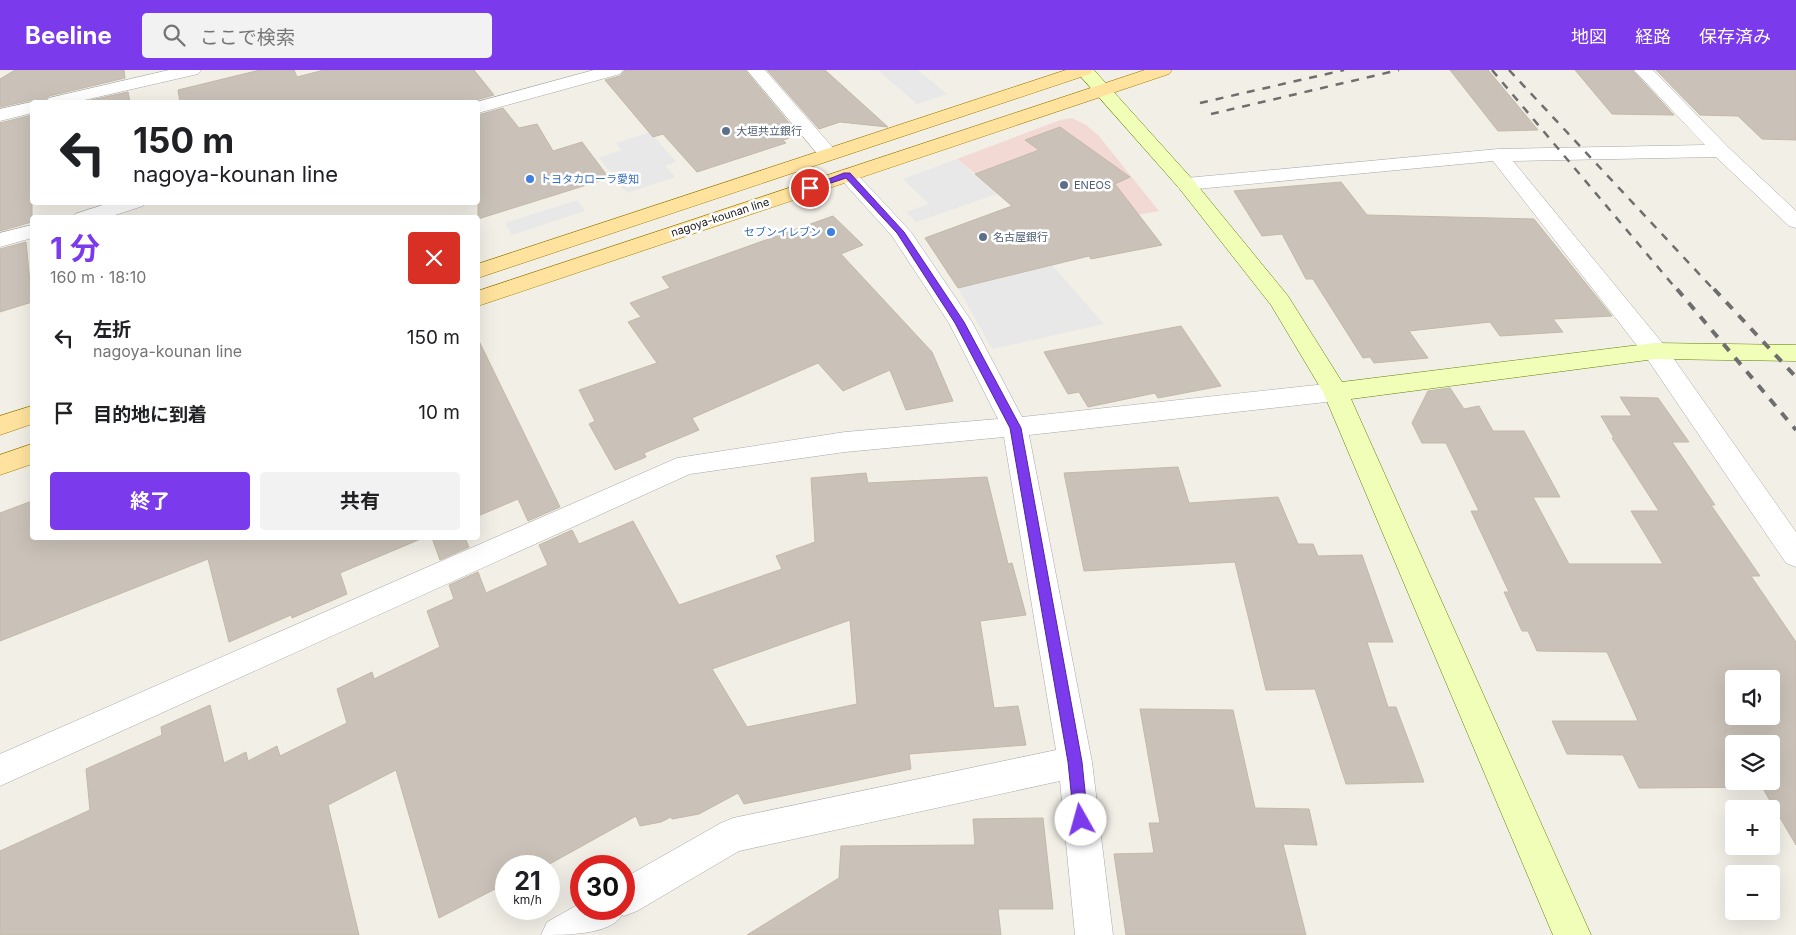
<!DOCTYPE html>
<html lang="ja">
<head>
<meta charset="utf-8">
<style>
  body { margin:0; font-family:Inter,"Noto Sans JP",sans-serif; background:#f2f2f2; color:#202124; height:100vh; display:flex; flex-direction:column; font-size:19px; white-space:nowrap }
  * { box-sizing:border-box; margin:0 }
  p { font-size:16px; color:#757577 }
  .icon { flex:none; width:28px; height:28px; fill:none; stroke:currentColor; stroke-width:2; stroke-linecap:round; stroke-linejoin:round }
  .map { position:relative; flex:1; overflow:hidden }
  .side { position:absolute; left:30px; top:145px; width:450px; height:325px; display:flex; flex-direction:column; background:#fff; border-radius:5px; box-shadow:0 5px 20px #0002 }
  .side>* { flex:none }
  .hud { position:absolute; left:30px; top:30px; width:450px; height:105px; border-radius:5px; box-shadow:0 5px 20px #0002; background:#fff; color:#202124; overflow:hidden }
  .controls { position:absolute; left:1725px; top:600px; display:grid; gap:10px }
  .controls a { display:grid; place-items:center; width:55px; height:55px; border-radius:5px; background:#fff; box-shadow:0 5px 20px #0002; font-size:25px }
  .speed { position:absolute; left:495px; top:785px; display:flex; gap:10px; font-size:25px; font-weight:700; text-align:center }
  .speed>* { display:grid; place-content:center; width:65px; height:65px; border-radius:50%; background:#fff; box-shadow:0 5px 20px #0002; line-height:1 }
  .speed small { font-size:12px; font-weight:400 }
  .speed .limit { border:8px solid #d22; background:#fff; color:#111 }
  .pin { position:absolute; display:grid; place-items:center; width:42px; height:42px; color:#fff; margin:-21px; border:2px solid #fff; border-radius:50%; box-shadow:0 1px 5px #0007 }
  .me { position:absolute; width:55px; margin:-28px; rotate:353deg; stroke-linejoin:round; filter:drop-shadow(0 0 4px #0008) }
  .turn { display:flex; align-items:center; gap:18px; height:105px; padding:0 20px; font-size:22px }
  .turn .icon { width:65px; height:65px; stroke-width:2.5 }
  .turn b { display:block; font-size:35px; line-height:42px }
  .round { display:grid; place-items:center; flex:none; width:52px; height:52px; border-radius:5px; background:#f2f2f2 }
  .overview { display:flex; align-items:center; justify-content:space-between; height:85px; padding:0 20px }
  h1 { font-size:30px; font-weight:700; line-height:38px; color:#7c3aed }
  .action { display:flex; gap:10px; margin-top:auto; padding:10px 20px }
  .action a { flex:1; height:58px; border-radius:5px; background:#7c3aed; color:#fff; font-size:20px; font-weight:700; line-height:58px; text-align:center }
  .action a+a { background:#f2f2f2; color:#202124 }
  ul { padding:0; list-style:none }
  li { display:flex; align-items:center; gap:15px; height:75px; padding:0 20px }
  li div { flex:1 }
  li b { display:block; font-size:19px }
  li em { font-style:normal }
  header { display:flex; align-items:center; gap:30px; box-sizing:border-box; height:70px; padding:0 25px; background:#7c3aed; color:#fff }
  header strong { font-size:24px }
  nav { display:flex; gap:28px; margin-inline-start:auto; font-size:18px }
  .search { width:350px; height:45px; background:#f2f2f2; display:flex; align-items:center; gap:12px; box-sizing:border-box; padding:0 18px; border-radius:5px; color:#757577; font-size:19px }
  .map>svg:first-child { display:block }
  .commercial { fill:#f3d9d4 }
  .parking { fill:#e8e8e8 }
  .building { fill:#cac2b8; stroke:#c4b8a7; fill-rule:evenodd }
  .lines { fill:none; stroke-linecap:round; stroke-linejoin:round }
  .street-casing { stroke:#a7a7a7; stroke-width:1 }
  .secondary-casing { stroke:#5f7e00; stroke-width:1 }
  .primary-casing { stroke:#9c7e00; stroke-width:1 }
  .street { fill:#fff; fill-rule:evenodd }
  .secondary { fill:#f1feb7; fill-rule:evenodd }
  .primary { fill:#ffe29d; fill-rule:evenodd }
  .rail-far1 { stroke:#6e6e6e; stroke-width:2.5; stroke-dasharray:8 8; stroke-linecap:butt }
  .rail { stroke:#6e6e6e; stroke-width:4; stroke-dasharray:9 9; stroke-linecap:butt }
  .route { fill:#7c3aed; stroke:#51269a }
  .service-dot { fill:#5c6f8a; stroke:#fff; stroke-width:2 }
  .shop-dot { fill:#3f7fe0; stroke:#fff; stroke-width:2 }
  .labels { text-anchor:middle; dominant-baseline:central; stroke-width:5; stroke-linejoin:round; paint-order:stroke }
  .far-service-label { font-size:11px; fill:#4e5e75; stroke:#fff; text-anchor:start }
  .far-shop-label { font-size:11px; fill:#366cbe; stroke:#fff; text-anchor:start }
  .far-street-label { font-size:11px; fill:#202020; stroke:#fff }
</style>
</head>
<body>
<header>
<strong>Beeline</strong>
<div class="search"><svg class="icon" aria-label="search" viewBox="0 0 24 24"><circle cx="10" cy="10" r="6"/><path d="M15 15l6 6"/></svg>ここで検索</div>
<nav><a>地図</a><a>経路</a><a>保存済み</a></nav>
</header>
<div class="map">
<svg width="1796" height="865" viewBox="0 0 1796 865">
  <rect width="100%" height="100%" fill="#f1efe6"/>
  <path class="commercial" d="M 1072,48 L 1086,55 L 1098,65 L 1159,141 L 1041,162 L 1030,148 L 957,89 L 1060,50 Z"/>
  <g class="parking">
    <path d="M 878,0 L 918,0 L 947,24 L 917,34 Z"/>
    <path d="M 650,62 L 676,92 L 665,96 L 675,107 L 627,123 L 599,88 L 622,80 L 616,73 Z"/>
    <path d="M 957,89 L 997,124 L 916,152 L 906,142 L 929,134 L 903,109 Z"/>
    <path d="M 578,130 L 585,141 L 512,165 L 505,153 Z"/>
    <path d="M 1052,195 L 1104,254 L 992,279 L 958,218 Z"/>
  </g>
  <g class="building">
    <path d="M 15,0 L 124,0 L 125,8 L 49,26 L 44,32 L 34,32 L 32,30 L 0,37 L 0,9 Z"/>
    <path d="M 260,0 L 294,0 L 297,7 L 324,0 L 474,0 L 494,25 L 476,30 L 475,32 L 180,32 L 178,20 Z"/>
    <path d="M 625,0 L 745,0 L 799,65 L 783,70 L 786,73 L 697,102 L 663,64 L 653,67 L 605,10 L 620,6 Z"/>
    <path d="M 767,0 L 825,0 L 888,57 L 840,52 L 819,59 Z"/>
    <path d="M 1450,0 L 1488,0 L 1538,60 L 1498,61 Z"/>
    <path d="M 1575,0 L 1632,0 L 1674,45 L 1612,44 Z"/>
    <path d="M 1656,0 L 1796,0 L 1796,70 L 1762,69 L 1738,46 L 1700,45 Z"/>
    <path d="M 128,22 L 130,32 L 82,32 Z"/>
    <path d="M 503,38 L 519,58 L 537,54 L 553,81 L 582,72 L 609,108 L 478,149 L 478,45 Z"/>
    <path d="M 32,45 L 32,152 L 0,161 L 0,53 Z"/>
    <path d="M 1060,57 L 1130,107 L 1115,114 L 1162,175 L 1091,189 L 1089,186 L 958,218 L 925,168 L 1012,136 L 975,104 L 1039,80 L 1025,70 Z"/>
    <path d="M 1341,112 L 1367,145 L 1534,149 L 1612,246 L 1553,249 L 1563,262 L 1500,266 L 1490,252 L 1409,261 L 1428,288 L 1374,293 L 1370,287 L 1363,288 L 1313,209 L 1306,209 L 1282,164 L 1262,166 L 1234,121 Z"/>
    <path d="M 833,146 L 863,175 L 841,184 L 932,282 L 953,331 L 906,340 L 890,300 L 843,321 L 818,293 L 692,348 L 699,360 L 644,383 L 646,387 L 615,400 L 589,354 L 595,351 L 579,320 L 657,293 L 628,252 L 641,247 L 630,233 L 670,218 L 662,207 Z"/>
    <path d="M 26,172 L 32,232 L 0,242 L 0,179 Z"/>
    <path d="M 1181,256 L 1221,316 L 1158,328 L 1155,323 L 1088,337 L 1079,322 L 1068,324 L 1044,282 Z"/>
    <path d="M 478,269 L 560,437 L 528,451 L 518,429 L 478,446 Z"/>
    <path d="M 1450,318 L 1464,339 L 1479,336 L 1493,361 L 1524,361 L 1560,427 L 1533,427 L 1569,494 L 1663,494 L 1631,441 L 1659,441 L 1612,368 L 1614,368 L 1601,346 L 1632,346 L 1620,327 L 1658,328 L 1689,372 L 1672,372 L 1715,435 L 1711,435 L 1760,506 L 1751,506 L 1796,572 L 1796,775 L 1762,717 L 1639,718 L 1623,685 L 1567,684 L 1552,651 L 1638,651 L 1607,582 L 1537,581 L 1528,561 L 1522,561 L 1504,522 L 1509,522 L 1471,441 L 1479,441 L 1446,373 L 1422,373 L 1412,353 L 1428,321 ZM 1734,609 L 1771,609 L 1771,646 L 1734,646 ZM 1734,674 L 1771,674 L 1771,711 L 1734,711 Z"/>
    <path d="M 1178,397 L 1189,433 L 1278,427 L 1298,474 L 1313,474 L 1318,486 L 1362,485 L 1393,572 L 1367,572 L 1388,637 L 1396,637 L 1424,712 L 1346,714 L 1315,619 L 1266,620 L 1235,492 L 1084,501 L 1064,403 Z"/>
    <path d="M 866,403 L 868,413 L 987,407 L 1008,494 L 1012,493 L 1026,545 L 980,551 L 994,638 L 1018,636 L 1026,675 L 909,684 L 911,699 L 744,734 L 738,723 L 699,744 L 672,749 L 671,747 L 661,752 L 640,756 L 636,746 L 546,796 L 506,796 L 506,819 L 500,822 L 499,817 L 439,848 L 396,700 L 328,735 L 359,865 L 0,865 L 0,781 L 90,740 L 86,699 L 162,665 L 161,657 L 210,635 L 224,693 L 246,682 L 248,691 L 277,676 L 280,686 L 347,653 L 337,619 L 372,602 L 374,609 L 440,577 L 427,541 L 454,529 L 449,515 L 478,502 L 486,523 L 548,495 L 539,475 L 572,460 L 579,474 L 633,451 L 679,535 L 782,499 L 776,486 L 815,472 L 811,408 ZM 850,550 L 857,634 L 747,657 L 712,599 Z"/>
    <path d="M 32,431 L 32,468 L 423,468 L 340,503 L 347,524 L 292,548 L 291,545 L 229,572 L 208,489 L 0,571 L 0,443 Z"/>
    <path d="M 432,468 L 465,468 L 469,477 L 440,490 Z"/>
    <path d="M 1140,639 L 1233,640 L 1255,738 L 1309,739 L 1317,775 L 1283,774 L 1306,865 L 1126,865 L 1114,784 L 1154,783 L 1149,753 L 1160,753 Z"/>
    <path d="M 1043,748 L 1053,839 L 998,839 L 1001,865 L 747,865 L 839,808 L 841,776 L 975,775 L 973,749 Z"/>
  </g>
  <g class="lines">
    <g class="street-casing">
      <g id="street">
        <path d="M 169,0 L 201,0 L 198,4 L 76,32 L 46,32 L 49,28 Z"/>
        <path d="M 594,0 L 623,0 L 620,4 L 478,43 L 477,32 Z"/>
        <path d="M 747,0 L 765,0 L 835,80 L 838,84 L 835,88 L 828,90 L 821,88 Z"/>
        <path d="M 1634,0 L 1653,0 L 1728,77 L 1796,141 L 1796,158 L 1789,156 L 1716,87 L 1513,91 L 1664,275 L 1796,462 L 1796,497 L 1786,493 L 1646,287 L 1493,91 L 1186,120 L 1179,118 L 1176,114 L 1179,110 L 1186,108 L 1498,79 L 1705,75 Z"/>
        <path d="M 32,32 L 32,43 L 0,51 L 0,39 Z"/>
        <path d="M 847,99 L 854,101 L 911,162 L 972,252 L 1022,347 L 1335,313 L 1344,316 L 1347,322 L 1344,328 L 1335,331 L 1029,365 L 1092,692 L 1113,865 L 1075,865 L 1060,711 L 739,781 L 637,841 L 624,846 L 622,845 C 611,865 565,865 541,865 L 547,852 L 581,833 L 581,839 L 624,839 L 624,808 L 721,753 L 733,748 L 1056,680 L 1004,367 L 845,382 L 690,404 L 0,716 L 0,684 L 677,388 L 845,362 L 998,349 L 949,253 L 892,166 L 837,105 L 840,101 Z"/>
        <path d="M 112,132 L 146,132 L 143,136 L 106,148 L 72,148 L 75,144 Z"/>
        <path d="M 32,155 L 32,168 L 0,177 L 0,163 Z"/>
      </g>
    </g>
    <g class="secondary-casing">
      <path id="secondary" d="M 1075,0 L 1094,0 L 1193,110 L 1288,226 L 1342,312 L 1655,273 L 1796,275 L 1796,291 L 1655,289 L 1351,329 L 1591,865 L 1553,865 L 1323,322 L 1271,235 L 1179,118 Z"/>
    </g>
    <g class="primary-casing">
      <g id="primary">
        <path d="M 1066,0 L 1093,0 L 1090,4 L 478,208 L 478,194 Z"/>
        <path d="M 1145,0 L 1172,0 L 1169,4 L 478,236 L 478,221 Z"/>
        <path d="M 32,336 L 32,354 L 0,365 L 0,346 Z"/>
        <path d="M 32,374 L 32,394 L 0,405 L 0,385 Z"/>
      </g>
    </g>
    <use href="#street" class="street"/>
    <use href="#secondary" class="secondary"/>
    <use href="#primary" class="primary"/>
    <g class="rail-far1">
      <path d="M 1492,0 L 1678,221"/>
      <path d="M 1509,0 L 1715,221"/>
      <path d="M 1200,33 L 1344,0"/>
      <path d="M 1211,44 L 1399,0"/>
    </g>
    <g class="rail">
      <path d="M 1677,219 L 1796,360"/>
      <path d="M 1714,219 L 1796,307"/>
    </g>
  </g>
  <path class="route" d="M 844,103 L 850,103 L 904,162 L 964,252 L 1021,358 L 1082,692 L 1088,750 L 1086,754 L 1081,757 L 1076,754 L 1074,750 L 1068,692 L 1010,358 L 955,253 L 897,163 L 846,108 L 810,120 L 806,118 Z"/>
  <g class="service-dot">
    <circle cx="726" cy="61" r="5"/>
    <circle cx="1064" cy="115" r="5"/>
    <circle cx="983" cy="167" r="5"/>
  </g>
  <g class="shop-dot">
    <circle cx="530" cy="109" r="5"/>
    <circle cx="831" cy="162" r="5"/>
  </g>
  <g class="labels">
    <g class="far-service-label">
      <text x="736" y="61">大垣共立銀行</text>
      <text x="1074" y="115">ENEOS</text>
      <text x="993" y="167">名古屋銀行</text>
    </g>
    <g class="far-shop-label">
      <text x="540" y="109">トヨタカローラ愛知</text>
      <text x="821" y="162" text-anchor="end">セブンイレブン</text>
    </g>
    <g class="far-street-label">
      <text transform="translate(720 147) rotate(-18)">nagoya-kounan line</text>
    </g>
  </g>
</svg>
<div class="controls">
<a><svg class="icon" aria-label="sound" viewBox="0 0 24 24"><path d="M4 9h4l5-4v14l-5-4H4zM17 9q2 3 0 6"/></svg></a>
<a><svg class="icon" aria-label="layers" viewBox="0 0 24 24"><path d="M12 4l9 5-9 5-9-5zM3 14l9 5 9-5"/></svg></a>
<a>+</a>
<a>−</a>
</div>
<div class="speed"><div>21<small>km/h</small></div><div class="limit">30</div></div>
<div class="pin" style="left:810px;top:118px;background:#d93025"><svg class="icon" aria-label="arrive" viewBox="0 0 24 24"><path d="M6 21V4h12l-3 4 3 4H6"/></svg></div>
<svg class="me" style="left:1081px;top:750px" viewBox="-20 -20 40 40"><circle r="19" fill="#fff"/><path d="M0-13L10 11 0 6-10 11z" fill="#7c3aed"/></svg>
<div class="hud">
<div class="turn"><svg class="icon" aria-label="left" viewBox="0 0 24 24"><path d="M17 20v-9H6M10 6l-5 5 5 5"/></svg><div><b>150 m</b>nagoya-kounan line</div></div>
</div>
<section class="side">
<div class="overview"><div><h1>1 分</h1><p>160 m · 18:10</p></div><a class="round" style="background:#d93025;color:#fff"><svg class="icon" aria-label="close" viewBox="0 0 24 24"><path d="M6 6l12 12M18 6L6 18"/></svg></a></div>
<ul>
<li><svg class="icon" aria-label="left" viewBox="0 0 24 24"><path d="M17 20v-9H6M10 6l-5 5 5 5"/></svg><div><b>左折</b><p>nagoya-kounan line</p></div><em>150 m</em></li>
<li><svg class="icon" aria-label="arrive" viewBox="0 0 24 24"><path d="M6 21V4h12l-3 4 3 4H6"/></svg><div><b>目的地に到着</b></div><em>10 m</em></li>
</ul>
<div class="action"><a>終了</a><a>共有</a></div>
</section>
</div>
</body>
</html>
